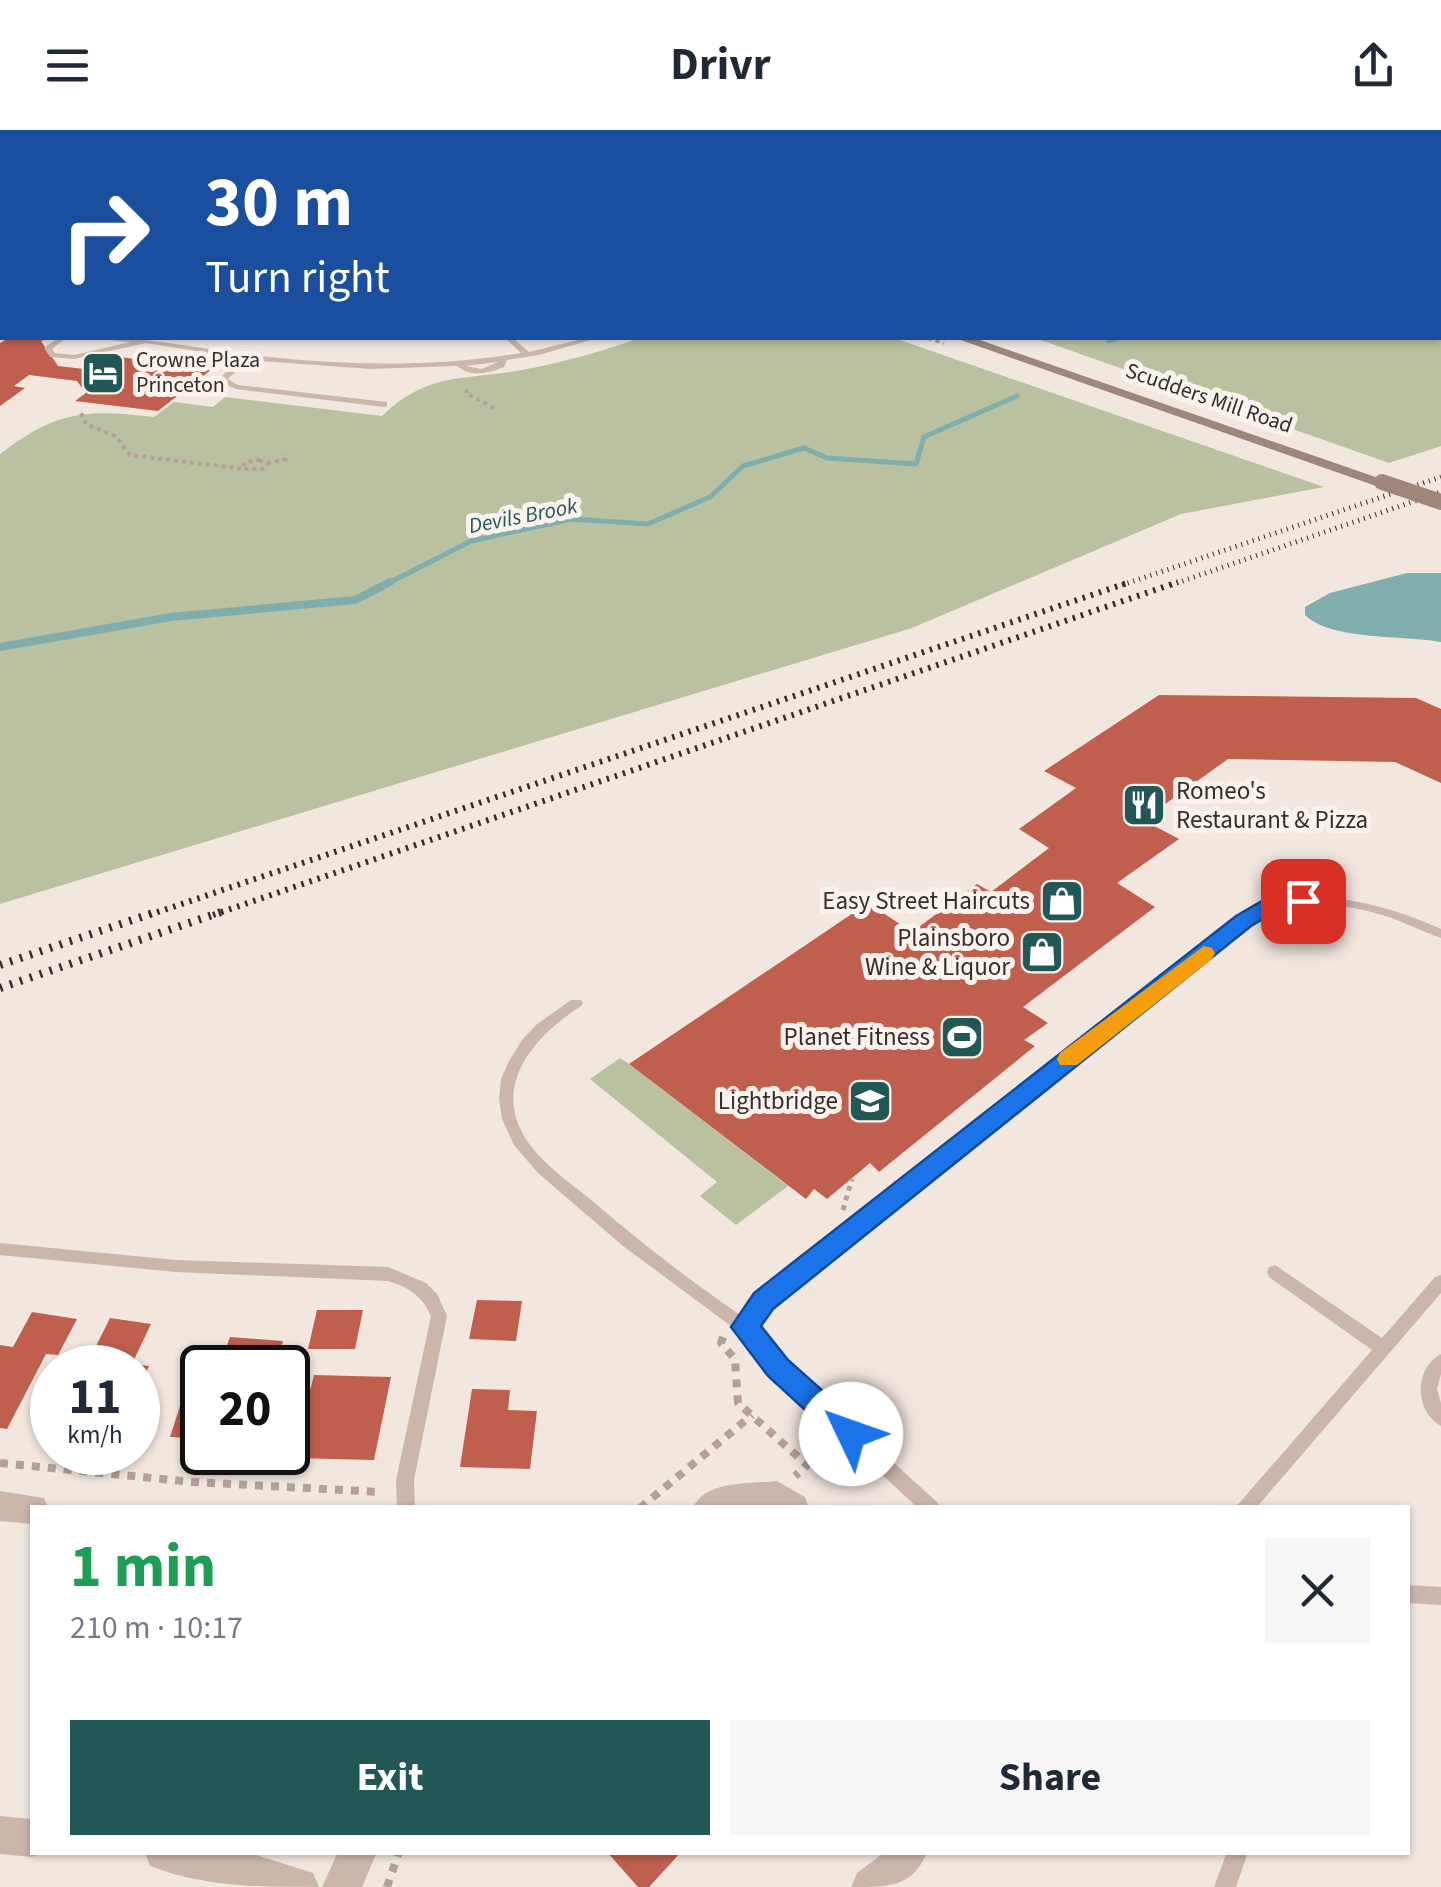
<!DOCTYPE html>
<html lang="en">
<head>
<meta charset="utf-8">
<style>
  body { margin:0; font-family:"Source Sans 3",sans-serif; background:#f6f6f7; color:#1f2937; height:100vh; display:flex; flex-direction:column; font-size:38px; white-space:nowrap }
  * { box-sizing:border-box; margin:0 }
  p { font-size:32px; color:#747a83 }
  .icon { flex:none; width:55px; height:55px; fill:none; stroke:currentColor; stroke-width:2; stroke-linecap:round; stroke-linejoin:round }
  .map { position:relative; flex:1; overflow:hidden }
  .side { position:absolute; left:30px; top:1375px; width:1380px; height:350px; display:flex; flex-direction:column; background:#fff; border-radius:0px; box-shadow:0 2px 8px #0004 }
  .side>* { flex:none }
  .hud { position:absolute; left:0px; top:0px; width:1442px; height:210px; box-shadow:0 2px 8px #0004; background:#1a4fa0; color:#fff; overflow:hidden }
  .speed { position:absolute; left:30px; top:1215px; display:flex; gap:20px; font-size:50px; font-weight:700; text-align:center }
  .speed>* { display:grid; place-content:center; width:130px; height:130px; border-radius:50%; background:#fff; box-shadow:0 2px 8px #0004; line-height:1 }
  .speed small { font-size:25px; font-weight:400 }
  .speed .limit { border:5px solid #111; border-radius:15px; background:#fff; color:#111 }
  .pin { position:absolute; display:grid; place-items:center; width:85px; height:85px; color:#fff; margin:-42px; border-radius:20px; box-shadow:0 5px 15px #0006 }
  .me { position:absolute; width:110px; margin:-55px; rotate:312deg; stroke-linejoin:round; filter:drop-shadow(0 0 8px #0008) }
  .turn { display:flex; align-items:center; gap:35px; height:210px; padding:0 40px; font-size:45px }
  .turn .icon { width:130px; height:130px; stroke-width:2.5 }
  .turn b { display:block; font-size:70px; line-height:85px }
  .round { display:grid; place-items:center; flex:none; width:105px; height:105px; border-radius:0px; background:#f6f6f7 }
  .headline { display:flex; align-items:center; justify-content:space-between; height:170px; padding:0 40px }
  h1 { font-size:60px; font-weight:700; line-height:75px; color:#1e9e55 }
  .primary-button { display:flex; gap:20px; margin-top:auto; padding:20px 40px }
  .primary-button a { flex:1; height:115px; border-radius:0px; background:#215857; color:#fff; font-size:40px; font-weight:700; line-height:115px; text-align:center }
  .primary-button a+a { background:#f6f6f7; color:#1f2937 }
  header { display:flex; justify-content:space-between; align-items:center; height:130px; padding:0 40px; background:#fff; font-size:45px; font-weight:700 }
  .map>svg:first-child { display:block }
  .green { fill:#b9c1a0 }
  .water { fill:#7faeac }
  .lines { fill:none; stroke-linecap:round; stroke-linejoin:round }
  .stream-far2 { stroke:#7faeac; stroke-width:4 }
  .stream-far1 { stroke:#7faeac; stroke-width:5 }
  .stream { stroke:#7faeac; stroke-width:8 }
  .building { fill:#c15f4e }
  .path-far3 { stroke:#b6a096; stroke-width:2.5; stroke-dasharray:2.5 2.5; stroke-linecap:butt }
  .path-far2 { stroke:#b6a096; stroke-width:4; stroke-dasharray:4 4; stroke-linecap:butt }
  .path-far1 { stroke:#b6a096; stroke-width:5; stroke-dasharray:5 5; stroke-linecap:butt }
  .path { stroke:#b6a096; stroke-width:8; stroke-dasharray:8 8; stroke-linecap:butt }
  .lane { fill:#cab6ab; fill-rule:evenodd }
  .street { fill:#cab6ab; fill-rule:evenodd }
  .secondary { fill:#9e867d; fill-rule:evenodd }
  .rail-far2 { stroke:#382d2a; stroke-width:5; stroke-dasharray:1 5; stroke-linecap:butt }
  .rail-far1 { stroke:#382d2a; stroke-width:6; stroke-dasharray:2.5 6; stroke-linecap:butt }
  .rail { stroke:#382d2a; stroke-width:8; stroke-dasharray:2.5 8; stroke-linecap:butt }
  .secondary-bridge { stroke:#9e867d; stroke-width:16 }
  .route { fill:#1a73e8; stroke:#114b97; stroke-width:2.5 }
  .slow { fill:#f59e0b }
  .labels { text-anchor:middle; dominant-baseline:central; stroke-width:10; stroke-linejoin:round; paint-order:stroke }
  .far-poi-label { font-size:22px; fill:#382d2a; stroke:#faf2ec; text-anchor:start }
  .far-street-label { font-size:22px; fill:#382d2a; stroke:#faf2ec }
  .far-water-label { font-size:22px; font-style:italic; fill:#215857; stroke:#faf2ec }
  .poi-label { font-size:25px; fill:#382d2a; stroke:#faf2ec; text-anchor:end }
</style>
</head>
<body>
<header><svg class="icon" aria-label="menu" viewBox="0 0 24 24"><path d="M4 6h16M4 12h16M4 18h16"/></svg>Drivr<svg class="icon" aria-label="share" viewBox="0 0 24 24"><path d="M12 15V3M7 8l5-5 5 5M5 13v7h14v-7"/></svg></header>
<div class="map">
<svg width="1441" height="1757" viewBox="0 0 1441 1757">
  <rect width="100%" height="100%" fill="#f2e7df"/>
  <g class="green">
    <path d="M 372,0 L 937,0 L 943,2 L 385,2 Z"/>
    <path d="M 1441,80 L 1441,316 L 1389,333 L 1035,208 L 1440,208 Z"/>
    <path d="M 640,208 L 894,208 L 1324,357 L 1181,384 L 912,498 L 0,774 L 0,324 C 57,280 86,279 154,287 L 174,272 L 213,277 L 225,267 L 382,286 C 429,240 467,251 527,239 C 565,232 603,221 640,208 Z"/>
    <path d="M 620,928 L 629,934 L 788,1056 L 736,1095 L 700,1066 L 717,1052 L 590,949 Z"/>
  </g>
  <path class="water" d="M 1407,443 L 1441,443 L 1441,512 C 1405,505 1331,511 1305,485 L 1305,477 L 1330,463 Z"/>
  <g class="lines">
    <path class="stream-far2" d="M 424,2 L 434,0"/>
    <g class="stream-far1">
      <path d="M 1109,211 L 1117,208"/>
      <path d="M 385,455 L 471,411 L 572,389 L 648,394 L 710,367 L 743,336 L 804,318 L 827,328 L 916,334 L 924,307 L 1017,266"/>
    </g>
    <path class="stream" d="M 0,517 L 171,487 L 355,470 L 390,452"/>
  </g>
  <g class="building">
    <path d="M 9,208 L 51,208 L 41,211 L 58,236 L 101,241 L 120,227 L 212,239 L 158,281 L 75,271 L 86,263 L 77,251 L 29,245 L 14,256 L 25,258 L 0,276 L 0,213 Z"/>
    <path d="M 1159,565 L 1416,568 L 1441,579 L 1441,653 L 1395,632 L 1228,629 L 1143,690 L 1179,709 L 1117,753 L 1155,777 L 1023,877 L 1048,893 L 1024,910 L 1035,916 L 879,1042 L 870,1033 L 827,1069 L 814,1059 L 806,1069 L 629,934 L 868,773 L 912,802 L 977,754 L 991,762 L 1049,718 L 1019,699 L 1076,658 L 1044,641 Z"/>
    <path d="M 477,1170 L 522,1171 L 516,1211 L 469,1209 Z"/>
    <path d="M 317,1180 L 363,1180 L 355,1219 L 308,1219 Z"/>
    <path d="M 32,1182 L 77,1189 L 58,1225 L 46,1224 L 7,1299 L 0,1298 L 0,1215 L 13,1217 Z"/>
    <path d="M 110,1188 L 151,1194 L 132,1234 L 149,1236 L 138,1259 L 138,1238 L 85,1238 Z"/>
    <path d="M 230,1207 L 283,1211 L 275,1238 L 228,1238 L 232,1227 L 223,1226 Z"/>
    <path d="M 314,1245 L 391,1247 L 374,1330 L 293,1328 Z"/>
    <path d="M 472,1259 L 510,1260 L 508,1280 L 537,1281 L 530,1339 L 460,1337 Z"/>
    <path d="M 202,1263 L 202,1323 L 184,1323 L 189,1308 L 170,1307 L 182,1270 L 199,1272 Z"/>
    <path d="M 607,1722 L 681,1722 L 649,1757 L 638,1757 Z"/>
  </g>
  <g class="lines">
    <g class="path-far3">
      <path d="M 303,0 L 318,2"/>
      <path d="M 719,2 L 726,0"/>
    </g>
    <g class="path-far2">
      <path d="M 928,208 L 944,213"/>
      <path d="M 467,259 L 466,263 L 496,279"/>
      <path d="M 81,283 L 86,294 L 115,306 L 130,325 L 243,339"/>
      <path d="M 259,330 L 268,334 L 264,339 L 243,339 L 245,332 Z"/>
      <path d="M 267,333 L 286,329 L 286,324"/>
    </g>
    <path class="path-far1" d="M 843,1080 L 852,1049"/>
    <g class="path">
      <path d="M 723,1207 L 721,1213 L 735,1229 L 738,1273 L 807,1335 L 795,1346"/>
      <path d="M 0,1333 L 193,1352 L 381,1362"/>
      <path d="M 640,1378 L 752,1285"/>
      <path d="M 387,1757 L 399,1722"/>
    </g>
    <g class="lane">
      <path d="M 58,208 L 66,208 L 52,219 L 55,223 L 74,225 L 131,212 L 110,210 L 106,208 C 158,208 209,221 260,226 C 347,236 435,237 521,223 L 505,208 L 513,208 L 529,222 L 586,208 L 597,208 L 539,225 L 507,230 L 504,237 C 488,243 472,248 457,236 L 370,239 L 248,230 L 228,249 L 238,255 L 387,272 L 387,276 L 384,277 L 236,259 L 222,253 L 199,258 L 196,258 L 196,254 L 220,248 L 240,228 L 146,213 L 74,229 L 50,227 L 44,218 ZM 498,232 L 482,239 L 465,236 Z"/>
      <path d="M 1317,767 C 1361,769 1401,781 1441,799 L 1441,808 C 1423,802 1406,793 1389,787 C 1338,770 1296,772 1248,794 L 769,1176 L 754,1197 L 784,1233 L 937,1372 L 940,1378 L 918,1378 L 772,1243 L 739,1202 L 623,1116 L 538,1043 L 514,1015 L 502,989 L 499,969 L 501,949 L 509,931 L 522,910 L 536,895 L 571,870 L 581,870 L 583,873 L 581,876 C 530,909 486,962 534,1020 C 552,1041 576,1057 597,1075 C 644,1115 692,1152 743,1187 L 757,1166 L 1238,788 C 1265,776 1288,769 1317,767 Z"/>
      <path d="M 0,1113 L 176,1130 L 388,1137 L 426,1153 L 437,1164 L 447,1186 L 414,1350 L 415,1378 L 397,1378 L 396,1350 L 431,1186 C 422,1166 409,1157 388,1151 L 176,1142 L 0,1125 Z"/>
      <path d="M 1275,1135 L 1382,1208 L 1435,1147 L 1441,1145 L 1441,1163 L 1256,1378 L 1235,1378 L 1372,1220 L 1269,1147 L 1267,1142 L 1269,1137 Z"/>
      <path d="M 1441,1224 L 1441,1244 L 1437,1259 L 1441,1273 L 1441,1296 C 1414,1281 1414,1238 1441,1224 Z"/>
      <path d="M 1408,1455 L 1441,1457 L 1441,1475 L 1408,1473 Z"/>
      <path d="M 1227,1722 L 1248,1722 L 1236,1757 L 1214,1757 Z"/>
    </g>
    <g class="street">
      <path d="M 777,1351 L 805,1367 L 809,1378 L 693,1378 C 705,1350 750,1354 777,1351 Z"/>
      <path d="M 0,1361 L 44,1368 L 48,1378 L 32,1378 L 32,1394 L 0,1391 Z"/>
      <path d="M 0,1686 L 32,1689 L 32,1722 L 43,1722 L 32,1727 L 0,1724 Z"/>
      <path d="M 145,1722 L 247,1722 L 313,1743 L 319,1757 C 262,1757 203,1757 150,1736 Z"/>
      <path d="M 338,1722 L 377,1722 L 362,1757 L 322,1757 Z"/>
      <path d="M 885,1722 L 927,1722 C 913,1757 890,1757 851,1757 L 857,1743 Z"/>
    </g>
    <g class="secondary">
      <path d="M 186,0 L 213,0 L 214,2 L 188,2 Z"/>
      <path d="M 261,0 L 288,0 L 289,2 L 263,2 Z"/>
      <rect x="1440" y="62" width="1" height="8"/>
      <path d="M 955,208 L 974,208 L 1390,352 L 1376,356 Z"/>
    </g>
    <g class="rail-far2">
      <path d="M 1122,455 L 1441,347"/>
      <path d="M 1171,455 L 1441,362"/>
    </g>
    <g class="rail-far1">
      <path d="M 149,785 L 1130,452"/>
      <path d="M 213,785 L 1178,452"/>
    </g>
    <g class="rail">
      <path d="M 0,835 L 156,782"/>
      <path d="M 0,858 L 221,782"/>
    </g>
    <path class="secondary-bridge" d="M 1382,352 L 1441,372"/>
  </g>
  <path class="route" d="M 1303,764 L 1311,766 L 1314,771 L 1311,776 L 1275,782 L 1251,796 L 773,1179 L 761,1196 L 788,1230 L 861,1295 L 866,1304 L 861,1313 L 851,1317 L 841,1313 L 768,1246 L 731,1197 L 754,1163 L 1236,786 L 1262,771 Z"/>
  <path class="slow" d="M 1204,816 L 1212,818 L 1215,823 L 1212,829 L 1077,935 L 1060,935 L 1057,929 L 1060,923 Z"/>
  <defs>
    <g id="hotel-square" transform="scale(2.25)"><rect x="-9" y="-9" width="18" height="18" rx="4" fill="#215857" stroke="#faf2ec"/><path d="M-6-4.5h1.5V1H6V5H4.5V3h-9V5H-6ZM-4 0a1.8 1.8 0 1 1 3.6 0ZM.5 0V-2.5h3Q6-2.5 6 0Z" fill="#fff"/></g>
    <g id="restaurant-square" transform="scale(2.25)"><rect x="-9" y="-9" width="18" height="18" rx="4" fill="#215857" stroke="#faf2ec"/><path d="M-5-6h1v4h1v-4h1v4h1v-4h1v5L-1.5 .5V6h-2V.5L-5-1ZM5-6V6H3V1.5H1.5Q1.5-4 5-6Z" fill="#fff"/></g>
    <g id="shop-square" transform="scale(2.25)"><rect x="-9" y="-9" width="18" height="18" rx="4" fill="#215857" stroke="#faf2ec"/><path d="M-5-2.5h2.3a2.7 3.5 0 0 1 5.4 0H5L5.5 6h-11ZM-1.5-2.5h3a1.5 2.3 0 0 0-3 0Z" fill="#fff"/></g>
    <g id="stadium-square" transform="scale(2.25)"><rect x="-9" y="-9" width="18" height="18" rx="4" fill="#215857" stroke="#faf2ec"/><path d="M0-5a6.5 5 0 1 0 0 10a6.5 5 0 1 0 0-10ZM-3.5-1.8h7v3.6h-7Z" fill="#fff"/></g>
    <g id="school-square" transform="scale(2.25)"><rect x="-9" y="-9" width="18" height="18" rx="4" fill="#215857" stroke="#faf2ec"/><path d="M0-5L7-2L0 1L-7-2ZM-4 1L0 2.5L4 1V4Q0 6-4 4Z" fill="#fff"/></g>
  </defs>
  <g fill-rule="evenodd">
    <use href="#hotel-square" x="103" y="243"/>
    <use href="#restaurant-square" x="1144" y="675"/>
    <use href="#shop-square" x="1062" y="771"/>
    <use href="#shop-square" x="1042" y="822"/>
    <use href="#stadium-square" x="962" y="907"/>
    <use href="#school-square" x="870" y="971"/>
  </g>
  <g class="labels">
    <g class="far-poi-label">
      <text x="136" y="230">Crowne Plaza<tspan x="136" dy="25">Princeton</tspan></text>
    </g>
    <g class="far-street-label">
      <text transform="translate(1209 268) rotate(19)">Scudders Mill Road</text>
    </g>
    <g class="far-water-label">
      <text transform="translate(523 386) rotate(-11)">Devils Brook</text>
    </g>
    <g class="poi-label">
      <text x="1176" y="661" text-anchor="start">Romeo's<tspan x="1176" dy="29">Restaurant &amp; Pizza</tspan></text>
      <text x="1030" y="771">Easy Street Haircuts</text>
      <text x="1010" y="808">Plainsboro<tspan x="1010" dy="29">Wine &amp; Liquor</tspan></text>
      <text x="930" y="907">Planet Fitness</text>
      <text x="838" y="971">Lightbridge</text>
    </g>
  </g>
</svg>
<div class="speed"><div>11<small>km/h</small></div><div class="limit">20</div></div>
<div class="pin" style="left:1303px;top:771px;background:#d93025"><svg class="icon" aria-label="arrive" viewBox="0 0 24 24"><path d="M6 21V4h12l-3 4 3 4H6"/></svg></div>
<svg class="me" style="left:851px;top:1304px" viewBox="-20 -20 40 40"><circle r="19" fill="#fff"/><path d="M0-13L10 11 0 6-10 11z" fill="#1a73e8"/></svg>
<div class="hud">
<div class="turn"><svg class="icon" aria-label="right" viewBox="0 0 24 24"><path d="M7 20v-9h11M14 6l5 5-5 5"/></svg><div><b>30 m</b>Turn right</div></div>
</div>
<section class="side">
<div class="headline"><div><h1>1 min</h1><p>210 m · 10:17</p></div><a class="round"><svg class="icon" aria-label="close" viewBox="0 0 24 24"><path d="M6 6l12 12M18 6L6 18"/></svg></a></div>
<div class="primary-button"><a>Exit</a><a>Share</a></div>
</section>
</div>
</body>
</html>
